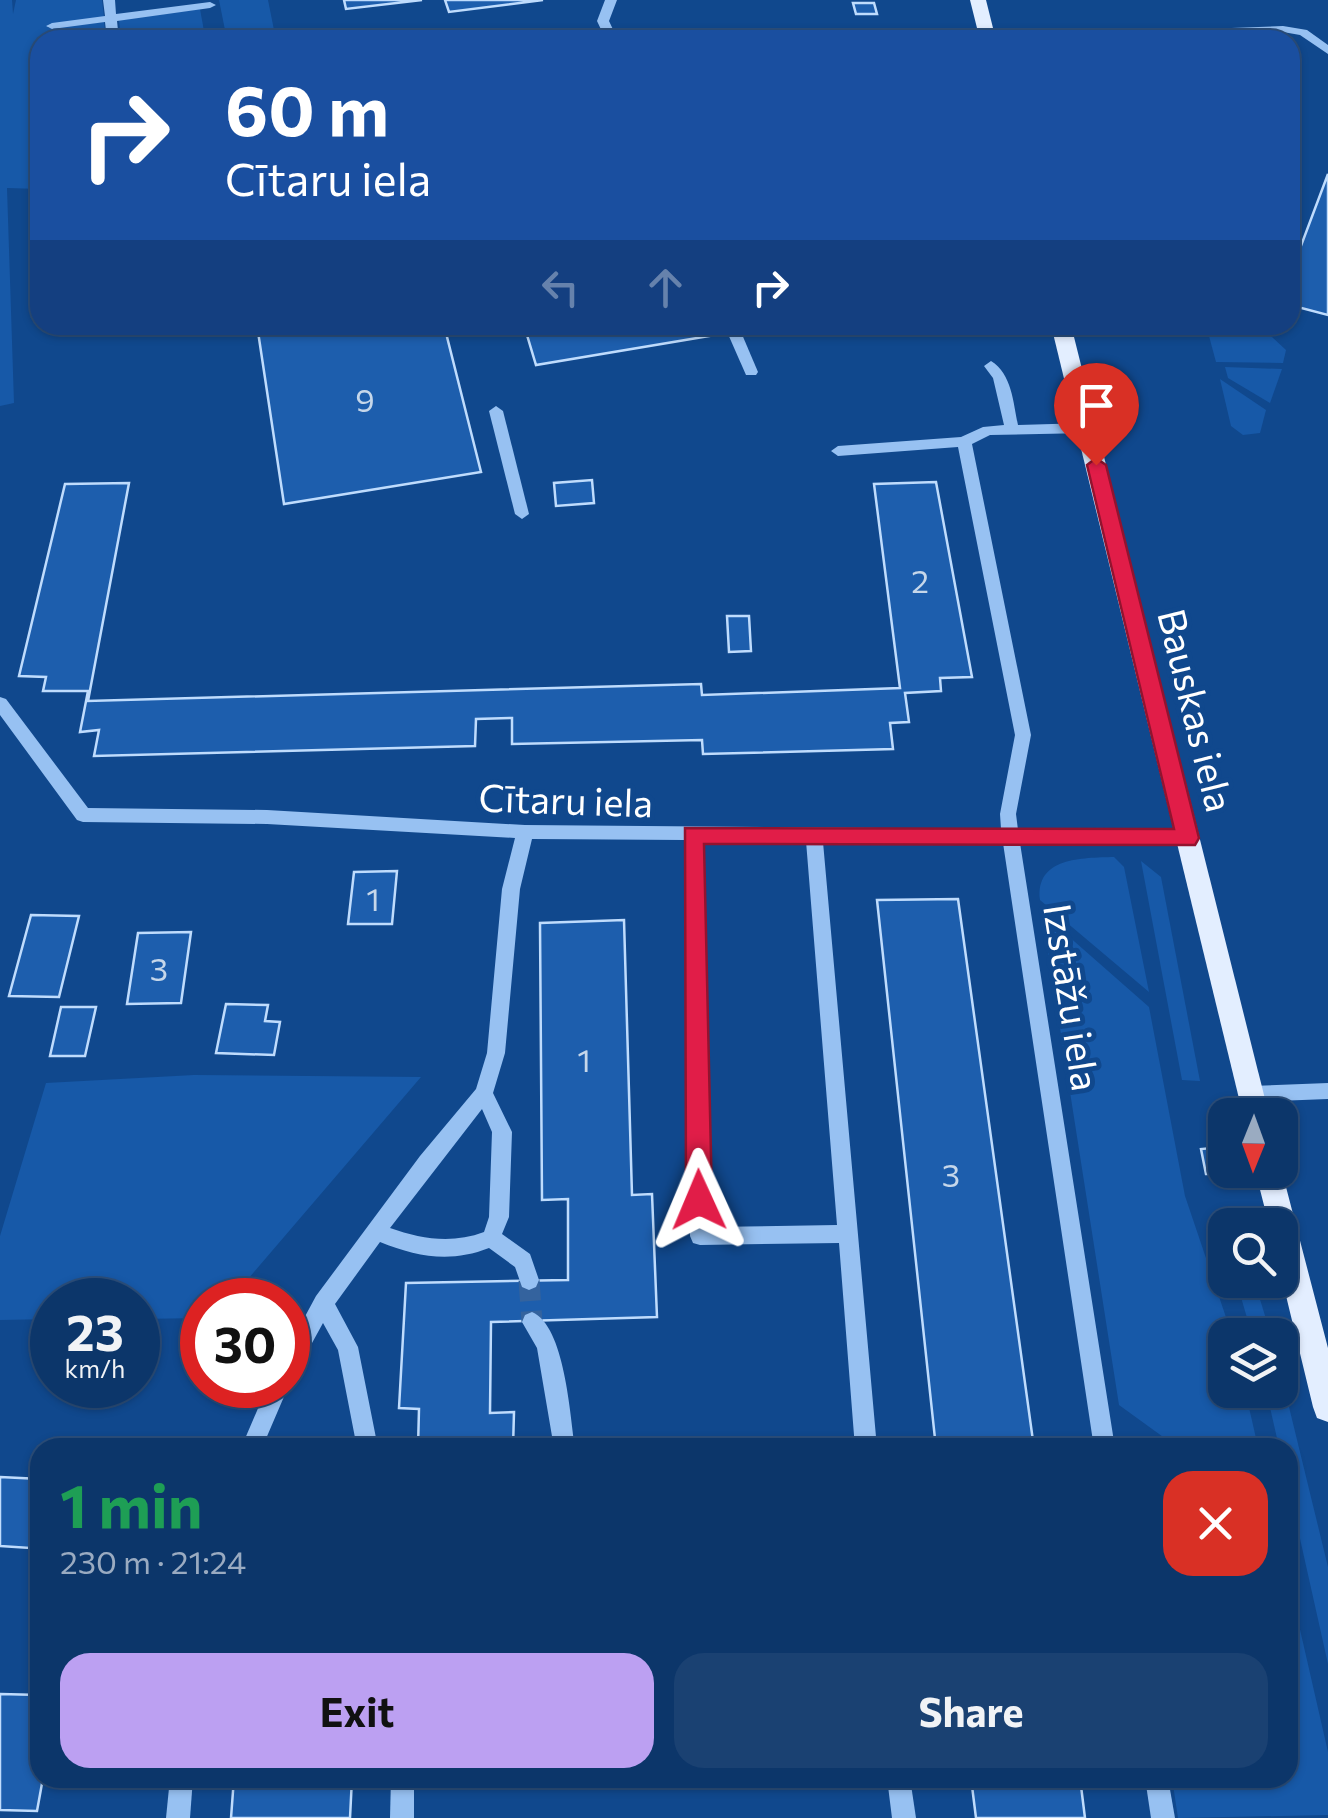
<!DOCTYPE html>
<html lang="en">
<head>
<meta charset="utf-8">
<style>
  body { margin:0; font-family:Commissioner,sans-serif; background:#1a4172; color:#f1f3f6; height:100vh; display:flex; flex-direction:column; font-size:38px; white-space:nowrap }
  * { box-sizing:border-box; margin:0 }
  p { font-size:32px; color:#9aabc1 }
  .icon { flex:none; width:55px; height:55px; fill:none; stroke:currentColor; stroke-width:2; stroke-linecap:round; stroke-linejoin:round }
  .map { position:relative; flex:1; overflow:hidden }
  .drawer { position:absolute; left:30px; top:1438px; width:1268px; height:350px; display:flex; flex-direction:column; background:#0c366a; border-radius:30px; box-shadow:0 2px 8px #0004,0 0 0 2px #2c507e }
  .drawer>* { flex:none }
  .hud { position:absolute; left:30px; top:30px; width:1270px; height:305px; border-radius:30px; box-shadow:0 2px 8px #0004,0 0 0 2px #2c507e; background:#1a4fa0; color:#fff; overflow:hidden }
  .needle { width:65px; rotate:181deg }
  .buttons { position:absolute; left:1208px; top:1098px; display:grid; gap:20px }
  .buttons a { display:grid; place-items:center; width:90px; height:90px; border-radius:20px; background:#0c366a; box-shadow:0 2px 8px #0004,0 0 0 2px #2c507e; font-size:50px }
  .speed { position:absolute; left:30px; top:1278px; display:flex; gap:20px; font-size:50px; font-weight:700; text-align:center }
  .speed>* { display:grid; place-content:center; width:130px; height:130px; border-radius:50%; background:#0c366a; box-shadow:0 2px 8px #0004,0 0 0 2px #2c507e; line-height:1 }
  .speed small { font-size:25px; font-weight:400 }
  .speed .limit { border:15px solid #d22; background:#fff; color:#111 }
  .pin { position:absolute; display:grid; place-items:center; width:85px; height:85px; color:#fff; margin:-102px -42px; border-radius:50% 50% 50% 0; rotate:-45deg; box-shadow:0 0 10px #0007 }
  .pin .icon { rotate:45deg }
  .me { position:absolute; width:110px; margin:-55px; rotate:359deg; stroke-linejoin:round; filter:drop-shadow(0 0 8px #0008) }
  .turn { display:flex; align-items:center; gap:35px; height:210px; padding:0 30px; font-size:45px }
  .turn .icon { width:130px; height:130px; stroke-width:2.5 }
  .turn b { display:block; font-size:70px; line-height:85px }
  .lanes { display:flex; align-items:center; height:95px; padding:0 30px; background:#0003; justify-content:center; gap:50px; direction:ltr }
  .lanes .off { opacity:.35 }
  .round { display:grid; place-items:center; flex:none; width:105px; height:105px; border-radius:30px; background:#1a4172 }
  .overview { display:flex; align-items:center; justify-content:space-between; height:170px; padding:0 30px }
  h1 { font-size:60px; font-weight:700; line-height:75px; color:#1e9e55 }
  .cta { display:flex; gap:20px; margin-top:auto; padding:20px 30px }
  .cta a { flex:1; height:115px; border-radius:30px; background:#bca0f2; color:#111; font-size:40px; font-weight:700; line-height:115px; text-align:center }
  .cta a+a { background:#1a4172; color:#f1f3f6 }
  .map>svg:first-child { display:block }
  .green { fill:#1759a8 }
  .building { fill:#1d5ead; stroke:#bfdcfd; stroke-width:2.5 }
  .lines { fill:none; stroke-linecap:round; stroke-linejoin:round }
  .minor-tunnel { stroke:#34639e; stroke-width:21; stroke-dasharray:21 10; stroke-linecap:butt }
  .minor { fill:#97c1f2; fill-rule:evenodd }
  .major { fill:#e3eeff; fill-rule:evenodd }
  .route { fill:#e11d48; stroke:#92132f; stroke-width:2.5 }
  .labels { text-anchor:middle; dominant-baseline:central; stroke-width:10; stroke-linejoin:round; paint-order:stroke }
  .number-label { font-size:32px; fill:#c6d7ea }
  .street-label { font-size:38px; fill:#fff; stroke:#10488d }
</style>
</head>
<body>
<div class="map">
<svg width="1328" height="1818" viewBox="0 0 1328 1818">
  <rect width="100%" height="100%" fill="#10488d"/>
  <g class="green">
    <path d="M 0,0 L 12,0 L 13,14 L 16,0 L 102,0 L 104,17 L 49,24 L 48,28 L 104,22 L 106,40 L 40,40 L 40,189 L 7,188 L 14,403 L 0,406 Z"/>
    <path d="M 219,0 L 268,0 L 276,40 L 227,40 Z"/>
    <path d="M 200,9 L 204,31 L 121,40 L 119,20 Z"/>
    <path d="M 1230,327 L 1272,337 L 1286,350 L 1283,363 L 1216,362 L 1209,336 Z"/>
    <path d="M 1225,367 L 1282,369 L 1270,403 L 1228,378 Z"/>
    <path d="M 1220,379 L 1266,410 L 1260,433 L 1243,435 L 1231,426 Z"/>
    <path d="M 1114,857 L 1124,867 L 1149,992 L 1040,900 C 1035,857 1082,858 1114,857 Z"/>
    <path d="M 1141,861 L 1161,877 L 1200,1081 L 1182,1080 Z"/>
    <path d="M 1042,913 L 1149,1007 L 1185,1196 L 1232,1335 L 1225,1335 L 1225,1390 L 1245,1390 L 1258,1447 L 1177,1447 L 1119,1405 Z"/>
    <path d="M 194,1075 L 421,1077 L 230,1300 L 202,1300 L 202,1318 L 138,1319 L 138,1300 L 52,1300 L 52,1319 L 0,1320 L 0,1236 L 46,1083 Z"/>
    <path d="M 1236,1280 L 1254,1280 L 1271,1335 L 1252,1335 Z"/>
    <path d="M 1280,1370 L 1328,1567 L 1328,1664 L 1288,1485 L 1288,1448 L 1279,1447 L 1266,1390 L 1280,1390 Z"/>
    <path d="M 1288,1577 L 1328,1752 L 1328,1815 L 1178,1818 L 1172,1778 L 1288,1778 Z"/>
  </g>
  <g class="building">
    <path d="M 344,0 L 422,0 L 346,9 Z"/>
    <path d="M 445,0 L 543,0 L 449,12 Z"/>
    <path d="M 853,3 L 874,3 L 877,14 L 856,14 Z"/>
    <path d="M 1328,174 L 1328,315 L 1290,305 L 1290,275 Z"/>
    <path d="M 257,325 L 444,325 L 481,472 L 284,504 Z"/>
    <path d="M 524,325 L 711,325 L 715,335 L 536,365 Z"/>
    <path d="M 592,480 L 594,503 L 556,506 L 554,483 Z"/>
    <path d="M 936,482 L 972,677 L 940,678 L 941,691 L 905,693 L 909,722 L 890,723 L 893,749 L 703,754 L 702,740 L 512,744 L 512,718 L 476,719 L 475,746 L 94,756 L 99,730 L 80,732 L 88,691 L 43,691 L 46,677 L 19,676 L 65,484 L 129,483 L 88,701 L 701,684 L 702,695 L 900,688 L 874,484 Z"/>
    <path d="M 727,616 L 749,616 L 751,651 L 729,652 Z"/>
    <path d="M 397,871 L 392,924 L 348,924 L 354,872 Z"/>
    <path d="M 958,899 L 1034,1448 L 936,1448 L 877,900 Z"/>
    <path d="M 31,915 L 79,916 L 59,997 L 9,996 Z"/>
    <path d="M 624,920 L 632,1195 L 652,1194 L 657,1317 L 491,1322 L 490,1413 L 514,1412 L 513,1448 L 418,1448 L 419,1409 L 399,1408 L 406,1283 L 568,1280 L 568,1199 L 542,1200 L 540,923 Z"/>
    <path d="M 191,932 L 181,1003 L 127,1004 L 138,933 Z"/>
    <path d="M 226,1004 L 268,1005 L 265,1021 L 280,1022 L 274,1055 L 216,1053 Z"/>
    <path d="M 61,1007 L 96,1007 L 85,1056 L 50,1056 Z"/>
    <path d="M 1212,1148 L 1217,1174 L 1206,1174 L 1201,1149 Z"/>
    <path d="M 0,1477 L 40,1479 L 40,1505 L 30,1548 L 0,1546 Z"/>
    <path d="M 0,1694 L 40,1695 L 43,1778 L 37,1811 L 0,1810 Z"/>
    <path d="M 234,1778 L 352,1778 L 350,1818 L 231,1818 Z"/>
    <path d="M 971,1778 L 1080,1778 L 1085,1818 L 976,1818 Z"/>
  </g>
  <g class="lines">
    <path class="minor-tunnel" d="M 529,1280 L 532,1322"/>
    <g class="minor">
      <path d="M 103,0 L 115,0 L 116,14 L 210,2 L 216,5 L 210,8 L 117,21 L 119,40 L 107,40 L 105,22 L 52,29 L 46,26 L 52,23 L 105,16 Z"/>
      <path d="M 605,0 L 617,0 L 609,21 L 618,40 L 606,40 L 597,21 Z"/>
      <path d="M 1283,26 L 1307,30 L 1328,45 L 1328,54 L 1300,35 L 1283,32 L 1082,40 L 982,40 L 988,37 Z"/>
      <path d="M 215,28 L 219,29 L 219,33 L 176,40 L 145,40 L 151,37 Z"/>
      <path d="M 724,325 L 738,325 L 758,372 L 756,375 L 746,375 Z"/>
      <path d="M 991,361 C 1012,374 1013,402 1018,425 L 1087,423 L 1094,428 L 1087,433 L 990,435 L 972,444 L 1031,735 L 1016,814 L 1018,830 L 1188,831 L 1194,833 L 1197,838 L 1194,843 L 1188,845 L 1020,843 L 1115,1448 L 1094,1448 L 1003,843 L 823,842 L 877,1448 L 855,1448 L 839,1243 L 700,1245 L 693,1243 L 690,1236 L 685,840 L 532,839 L 520,889 L 505,1053 L 493,1093 L 512,1132 L 509,1217 L 502,1234 L 530,1254 L 539,1280 L 536,1287 L 529,1290 L 522,1287 L 515,1267 L 489,1248 C 451,1263 417,1257 380,1242 L 335,1304 L 358,1347 L 378,1448 L 357,1448 L 338,1350 L 323,1323 L 295,1374 L 288,1377 L 288,1348 L 316,1296 L 420,1156 L 476,1089 L 487,1053 L 502,889 L 515,838 L 267,824 L 83,822 L 77,820 L 0,715 L 0,697 L 6,699 L 88,808 L 267,810 L 525,825 L 1001,829 L 1000,814 L 1015,735 L 958,447 L 838,456 L 831,451 L 838,446 L 961,437 L 983,427 L 1004,425 L 993,378 L 984,366 ZM 702,841 L 806,841 L 837,1225 L 710,1227 ZM 482,1109 L 492,1132 L 489,1217 L 484,1232 C 452,1244 421,1239 390,1228 Z"/>
      <path d="M 496,406 L 503,411 L 529,514 L 522,519 L 515,514 L 489,411 Z"/>
      <path d="M 1328,1083 L 1328,1099 L 1251,1102 L 1244,1100 L 1242,1094 L 1244,1088 L 1251,1086 Z"/>
      <path d="M 532,1312 C 565,1326 570,1415 575,1448 L 554,1448 L 537,1348 L 522,1322 L 525,1315 Z"/>
      <path d="M 288,1381 L 289,1385 L 262,1448 L 241,1448 L 268,1385 L 288,1385 Z"/>
      <path d="M 170,1778 L 193,1778 L 190,1818 L 166,1818 Z"/>
      <path d="M 391,1778 L 414,1778 L 414,1818 L 390,1818 Z"/>
      <path d="M 887,1778 L 910,1778 L 916,1818 L 892,1818 Z"/>
      <path d="M 1145,1778 L 1168,1778 L 1175,1818 L 1151,1818 Z"/>
    </g>
    <g class="major">
      <path d="M 970,0 L 986,0 L 996,40 L 980,40 Z"/>
      <path d="M 1051,325 L 1071,325 L 1269,1115 L 1243,1115 Z"/>
      <path d="M 1280,1164 L 1328,1348 L 1328,1422 L 1317,1418 L 1313,1407 L 1280,1271 L 1280,1225 L 1269,1225 L 1255,1170 L 1280,1170 Z"/>
    </g>
  </g>
  <path class="route" d="M 1096,458 L 1106,465 L 1199,838 L 1195,845 L 704,844 L 712,1200 L 708,1208 L 690,1208 L 686,1200 L 685,828 L 1174,829 L 1087,465 Z"/>
  <g class="labels">
    <g class="number-label">
      <text x="365" y="399">9</text>
      <text x="920" y="580">2</text>
      <text x="373" y="898">1</text>
      <text x="159" y="968">3</text>
      <text x="584" y="1059">1</text>
      <text x="951" y="1174">3</text>
    </g>
    <g class="street-label">
      <text transform="translate(1197 710) rotate(76)">Bauskas iela</text>
      <text transform="translate(566 799) rotate(2)">Cītaru iela</text>
      <text transform="translate(1073 997) rotate(81)">Izstāžu iela</text>
    </g>
  </g>
</svg>
<div class="buttons">
<a><svg class="needle" viewBox="-14 -14 28 28"><path d="M0-13l5 13h-10z" fill="#e53935"/><path d="M0 13l5-13h-10z" fill="#9aabc1"/></svg></a>
<a><svg class="icon" aria-label="search" viewBox="0 0 24 24"><circle cx="10" cy="10" r="6"/><path d="M15 15l6 6"/></svg></a>
<a><svg class="icon" aria-label="layers" viewBox="0 0 24 24"><path d="M12 4l9 5-9 5-9-5zM3 14l9 5 9-5"/></svg></a>
</div>
<div class="speed"><div>23<small>km/h</small></div><div class="limit">30</div></div>
<div class="pin" style="left:1096px;top:465px;background:#d93025"><svg class="icon" aria-label="arrive" viewBox="0 0 24 24"><path d="M6 21V4h12l-3 4 3 4H6"/></svg></div>
<svg class="me" style="left:699px;top:1200px" viewBox="-20 -20 40 40"><path d="M0-17L14 15 0 8-14 15z" fill="#e11d48" stroke="#fff" stroke-width="4"/></svg>
<div class="hud">
<div class="turn"><svg class="icon" aria-label="right" viewBox="0 0 24 24"><path d="M7 20v-9h11M14 6l5 5-5 5"/></svg><div><b>60 m</b>Cītaru iela</div></div>
<div class="lanes"><svg class="icon off" aria-label="left" viewBox="0 0 24 24"><path d="M17 20v-9H6M10 6l-5 5 5 5"/></svg><svg class="icon off" aria-label="ahead" viewBox="0 0 24 24"><path d="M12 20V5M6 11l6-6 6 6"/></svg><svg class="icon" aria-label="right" viewBox="0 0 24 24"><path d="M7 20v-9h11M14 6l5 5-5 5"/></svg></div>
</div>
<section class="drawer">
<div class="overview"><div><h1>1 min</h1><p>230 m · 21:24</p></div><a class="round" style="background:#d93025;color:#fff"><svg class="icon" aria-label="close" viewBox="0 0 24 24"><path d="M6 6l12 12M18 6L6 18"/></svg></a></div>
<div class="cta"><a>Exit</a><a>Share</a></div>
</section>
</div>
</body>
</html>
